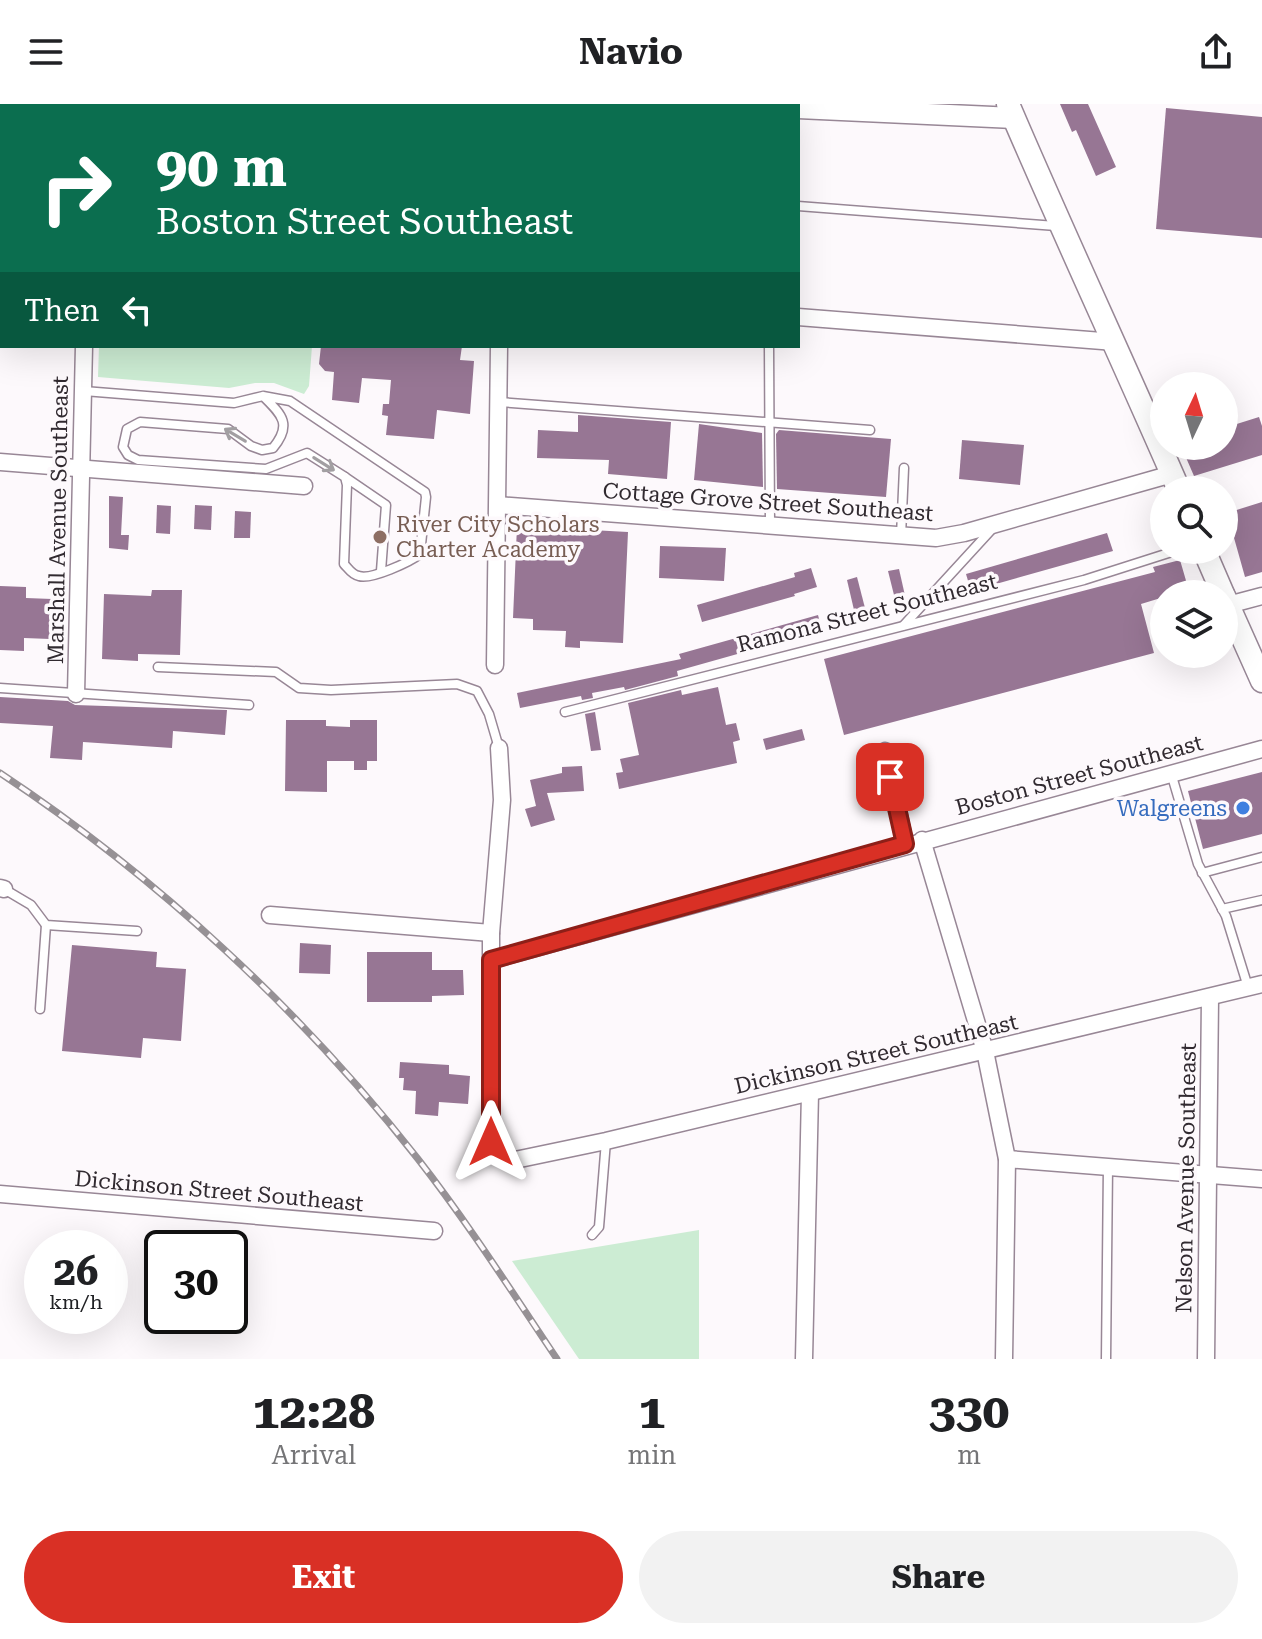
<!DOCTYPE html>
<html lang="en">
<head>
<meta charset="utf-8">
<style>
  body { margin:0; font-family:"Roboto Serif",serif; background:#f2f2f2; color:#202124; height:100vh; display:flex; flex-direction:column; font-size:30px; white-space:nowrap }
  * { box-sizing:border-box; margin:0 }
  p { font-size:26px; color:#757577 }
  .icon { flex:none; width:44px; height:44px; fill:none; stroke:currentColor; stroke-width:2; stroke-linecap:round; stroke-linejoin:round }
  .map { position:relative; height:1255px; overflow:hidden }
  .sheet { display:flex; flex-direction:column; background:#fff; flex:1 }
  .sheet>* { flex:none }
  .top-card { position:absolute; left:0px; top:0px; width:800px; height:244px; box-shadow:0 8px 32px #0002; background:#0b6e4f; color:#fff; overflow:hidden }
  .needle { width:52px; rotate:4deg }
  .tools { position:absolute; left:1150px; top:268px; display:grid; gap:16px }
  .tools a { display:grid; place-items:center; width:88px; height:88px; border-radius:50%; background:#fff; box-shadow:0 8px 32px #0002; font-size:40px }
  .speed { position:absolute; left:24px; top:1126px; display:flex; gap:16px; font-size:40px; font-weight:700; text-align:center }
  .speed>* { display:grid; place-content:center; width:104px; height:104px; border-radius:50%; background:#fff; box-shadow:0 8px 32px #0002; line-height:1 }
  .speed small { font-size:20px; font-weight:400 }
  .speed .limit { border:4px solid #111; border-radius:12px; background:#fff; color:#111 }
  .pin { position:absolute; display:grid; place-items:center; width:68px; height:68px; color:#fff; margin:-34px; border-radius:16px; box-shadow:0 4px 12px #0006 }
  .me { position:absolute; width:88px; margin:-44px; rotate:0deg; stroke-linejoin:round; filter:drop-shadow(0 0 6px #0008) }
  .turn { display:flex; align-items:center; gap:28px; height:168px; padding:0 24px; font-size:36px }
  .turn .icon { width:104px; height:104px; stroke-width:2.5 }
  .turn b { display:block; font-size:56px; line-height:68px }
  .then { display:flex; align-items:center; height:76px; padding:0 24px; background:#0003; gap:16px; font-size:30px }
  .eta { display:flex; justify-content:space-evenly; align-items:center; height:136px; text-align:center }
  .eta b { font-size:48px; font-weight:700; line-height:56px }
  .button { display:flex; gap:16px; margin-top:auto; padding:16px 24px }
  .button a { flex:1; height:92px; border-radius:48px; background:#d93025; color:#fff; font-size:32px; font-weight:700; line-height:92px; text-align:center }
  .button a+a { background:#f2f2f2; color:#202124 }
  header { display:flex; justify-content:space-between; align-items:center; height:104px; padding:0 24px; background:#fff; font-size:36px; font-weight:700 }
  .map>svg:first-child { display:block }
  .green { fill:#ccecd3 }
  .building { fill:#977694 }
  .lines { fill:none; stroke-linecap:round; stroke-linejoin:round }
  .service-casing { stroke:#988796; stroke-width:11 }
  .minor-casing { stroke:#988796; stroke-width:19 }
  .tertiary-casing { stroke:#988796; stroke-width:23 }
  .secondary-casing { stroke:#988796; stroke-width:25 }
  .service { stroke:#fff; stroke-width:8 }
  .minor { stroke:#fff; stroke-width:16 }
  .tertiary { stroke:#fff; stroke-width:20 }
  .secondary { stroke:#fff; stroke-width:22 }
  .rail-casing { stroke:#969195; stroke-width:7 }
  .rail { stroke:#fdf9fc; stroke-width:4; stroke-dasharray:12; stroke-linecap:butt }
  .oneway { stroke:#a29fa2 }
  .route-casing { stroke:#8d1f18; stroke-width:20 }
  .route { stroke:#d93025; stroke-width:14 }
  .education-dot { fill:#8d6e63; stroke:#fdf9fc; stroke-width:3 }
  .shop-dot { fill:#3f7fe0; stroke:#fdf9fc; stroke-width:3 }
  .labels { text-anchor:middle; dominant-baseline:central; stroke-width:7; stroke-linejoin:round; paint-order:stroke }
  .street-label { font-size:22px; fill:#312a30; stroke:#fdf9fc }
  .education-label { font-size:22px; fill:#785e54; stroke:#fdf9fc; text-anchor:start }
  .shop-label { font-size:22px; fill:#366cbe; stroke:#fdf9fc; text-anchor:end }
</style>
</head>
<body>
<header><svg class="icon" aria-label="menu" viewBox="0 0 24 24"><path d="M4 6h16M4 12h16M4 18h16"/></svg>Navio<svg class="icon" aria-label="share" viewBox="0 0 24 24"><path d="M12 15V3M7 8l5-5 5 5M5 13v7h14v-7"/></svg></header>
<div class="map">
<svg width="1262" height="1255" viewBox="0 0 1262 1255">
  <rect width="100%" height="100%" fill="#fdf9fc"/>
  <g class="green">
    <path d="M 99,242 L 312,242 L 309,282 L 304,290 L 274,279 L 255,279 L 229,284 L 98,273 Z"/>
    <path d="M 699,1126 L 699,1255 L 579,1255 L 512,1157 Z"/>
  </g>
  <g class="building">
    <path d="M 1060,0 L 1088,0 L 1116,63 L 1096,72 L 1076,26 L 1072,28 Z"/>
    <path d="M 1166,4 L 1262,13 L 1262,134 L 1156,125 Z"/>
    <path d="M 321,242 L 462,242 L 460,256 L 474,257 L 470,310 L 437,306 L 434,335 L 386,331 L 388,312 L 382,311 L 383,300 L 389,300 L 391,276 L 362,274 L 359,299 L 332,296 L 334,268 L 325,267 L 319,260 Z"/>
    <path d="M 578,311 L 671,318 L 667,375 L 608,370 L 609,356 L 537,354 L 538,326 L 578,328 Z"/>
    <path d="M 1259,313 L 1262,322 L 1262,351 L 1194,372 L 1181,342 L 1224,342 L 1224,324 Z"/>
    <path d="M 699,320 L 762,329 L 763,383 L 694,376 Z"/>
    <path d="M 779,326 L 891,335 L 886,393 L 777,385 L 776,330 Z"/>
    <path d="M 962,336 L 1024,341 L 1020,381 L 959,375 Z"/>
    <path d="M 109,392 L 123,393 L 121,431 L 129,431 L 128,446 L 109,444 Z"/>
    <path d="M 1262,398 L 1262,468 L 1245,473 L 1227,409 Z"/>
    <path d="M 157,401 L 171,402 L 170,430 L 156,429 Z"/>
    <path d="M 195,401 L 212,402 L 211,426 L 194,425 Z"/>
    <path d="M 235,407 L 251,408 L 250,434 L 234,434 Z"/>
    <path d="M 517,422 L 628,428 L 623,539 L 580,537 L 580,544 L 565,543 L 566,527 L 533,526 L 533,515 L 513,514 Z"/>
    <path d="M 1107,429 L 1113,447 L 971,487 L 966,470 Z"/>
    <path d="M 660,442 L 726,444 L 724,477 L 659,474 Z"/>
    <path d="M 1180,456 L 1187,480 L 1169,484 L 1171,490 L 1164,490 L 1164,493 L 1141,500 L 1154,549 L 844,631 L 824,555 L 1155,468 L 1153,463 Z"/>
    <path d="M 811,464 L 817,483 L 794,490 L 795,492 L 702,518 L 697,501 L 795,473 L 794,469 Z"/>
    <path d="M 899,465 L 906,496 L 896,499 L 888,467 Z"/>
    <path d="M 857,473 L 865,504 L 854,506 L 847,476 Z"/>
    <path d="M 0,482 L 26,483 L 26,494 L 52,495 L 50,535 L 24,534 L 24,547 L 0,546 Z"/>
    <path d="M 152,486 L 182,486 L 180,551 L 138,550 L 138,557 L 102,555 L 104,490 L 151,492 Z"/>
    <path d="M 818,511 L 822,526 L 677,567 L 678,572 L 625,586 L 624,583 L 592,589 L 593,594 L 582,596 L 581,592 L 520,604 L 517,589 L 681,555 L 679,550 Z"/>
    <path d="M 718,583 L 726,621 L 736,619 L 740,636 L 733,638 L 737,659 L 619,685 L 616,669 L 623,668 L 620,655 L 639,651 L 628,599 L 681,586 L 682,591 Z"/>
    <path d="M 0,593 L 68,597 L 75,601 L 227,606 L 225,631 L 173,627 L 172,644 L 83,638 L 82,656 L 50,654 L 53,622 L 0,619 Z"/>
    <path d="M 595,608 L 601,646 L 591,647 L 585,610 Z"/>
    <path d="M 286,616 L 326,616 L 326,622 L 350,623 L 350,616 L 377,616 L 377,657 L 367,657 L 367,666 L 354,666 L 354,657 L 327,657 L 327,688 L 285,687 Z"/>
    <path d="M 802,625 L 805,636 L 766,646 L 763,635 Z"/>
    <path d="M 582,662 L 584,687 L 547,689 L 555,716 L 531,723 L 525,705 L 536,702 L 530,676 L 562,669 L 562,663 Z"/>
    <path d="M 1262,668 L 1262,730 L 1203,745 L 1188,687 Z"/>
    <path d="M 300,839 L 331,841 L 330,870 L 299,869 Z"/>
    <path d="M 72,841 L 157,848 L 156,863 L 186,865 L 181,937 L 143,934 L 141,954 L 62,947 Z"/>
    <path d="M 367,848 L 432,848 L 432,866 L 463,866 L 464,891 L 432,892 L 432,898 L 367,898 Z"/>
    <path d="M 400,958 L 449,961 L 449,970 L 470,972 L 468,1000 L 439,998 L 438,1012 L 415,1010 L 416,987 L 403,986 L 404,974 L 399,974 Z"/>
  </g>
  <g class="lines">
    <g class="service-casing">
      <g id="service">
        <path d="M 189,2 L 189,0"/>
        <path d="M 397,2 L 397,0"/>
        <path d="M 798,102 L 1056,122"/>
        <path d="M 769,242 L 770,421"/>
        <path d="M 84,287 L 234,299 L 263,292 L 290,297 L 425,388 L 426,393 L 420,450 C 410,458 371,476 359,472 C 352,471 348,464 344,460 L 347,381 L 345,373 L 307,349 L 266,365 L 138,356 L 128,351 L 123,343 L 127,325 L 140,318 L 228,325 L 251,342 L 262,346 L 273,344 C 293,320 281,310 263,292"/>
        <path d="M 499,298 L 870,326"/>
        <path d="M 345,373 L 386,401 L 381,467"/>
        <path d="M 901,432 L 904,364"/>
        <path d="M 904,521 L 992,425"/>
        <path d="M 158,563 L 276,568 L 299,584 L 331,586 L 457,580 L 477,587 L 489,610 L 499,644"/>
        <path d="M 0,584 L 249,601"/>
        <path d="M 565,608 L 1084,476 L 1178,446"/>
        <path d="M 1171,669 L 1198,760 L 1226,812 L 1248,883"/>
        <path d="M 1202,769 L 1262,753"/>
        <path d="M 4,785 L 31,801 L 46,821 L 137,827"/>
        <path d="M 1222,805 L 1262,796"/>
        <path d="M 40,905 L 46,821"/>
        <path d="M 592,1131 L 599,1123 L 606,1037"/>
        <path d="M 1106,1255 L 1108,1062"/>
      </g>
    </g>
    <g class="minor-casing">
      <g id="minor">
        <path d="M 88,2 L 88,0"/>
        <path d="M 502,2 L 502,0"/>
        <path d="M 0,146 L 2,146"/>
        <path d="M 798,213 L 1115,238"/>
        <path d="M 0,358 L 304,382"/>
        <path d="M 498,401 L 936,434 L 964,429 L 1172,370"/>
        <path d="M 1228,501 L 1262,492"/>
        <path d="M 495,561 L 499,242"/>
        <path d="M 76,590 L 84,242"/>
        <path d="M 499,644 L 502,696 L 491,829 L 491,1038 L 494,1050 L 503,1055 L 515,1056 L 606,1037 L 1262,880"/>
        <path d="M 885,647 L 905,740"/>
        <path d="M 922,736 L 985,947 L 1007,1055 L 1004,1255"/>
        <path d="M 0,784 L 4,785"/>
        <path d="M 270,811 L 491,829"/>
        <path d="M 491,856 L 1262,645"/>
        <path d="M 1007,1055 L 1262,1075"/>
        <path d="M 0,1090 L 434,1127"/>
        <path d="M 804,1255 L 810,989"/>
        <path d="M 1206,1255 L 1210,894"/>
      </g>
    </g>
    <g class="tertiary-casing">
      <g id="tertiary">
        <path d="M 740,0 L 761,2"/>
        <path d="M 798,4 L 1014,14"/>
      </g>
    </g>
    <g class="secondary-casing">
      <g id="secondary">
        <path d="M 1008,0 C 1063,129 1123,257 1179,386"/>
        <path d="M 1204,446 L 1223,490"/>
        <path d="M 1224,492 L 1262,577"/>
      </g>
    </g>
    <use href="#service" class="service"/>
    <use href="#minor" class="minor"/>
    <use href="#tertiary" class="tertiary"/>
    <use href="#secondary" class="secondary"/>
    <g class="rail-casing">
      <path id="rail" d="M 0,669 C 157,773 302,907 418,1055 C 468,1119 512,1188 557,1255"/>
    </g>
    <use href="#rail" class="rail"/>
  </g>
  <defs><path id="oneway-shaft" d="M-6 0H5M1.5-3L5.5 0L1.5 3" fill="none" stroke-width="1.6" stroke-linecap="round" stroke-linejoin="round" transform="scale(2)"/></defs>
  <g class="oneway">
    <use href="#oneway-shaft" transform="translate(235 331) rotate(-149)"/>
    <use href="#oneway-shaft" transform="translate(324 360) rotate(32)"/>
  </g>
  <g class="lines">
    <g class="route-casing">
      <path id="route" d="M 491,1038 L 491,856 L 905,740 L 890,673"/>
    </g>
    <use href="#route" class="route"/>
  </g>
  <circle class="education-dot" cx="380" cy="433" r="8"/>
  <circle class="shop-dot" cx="1243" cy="704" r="8"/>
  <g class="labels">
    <g class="street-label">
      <text transform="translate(768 398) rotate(4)">Cottage Grove Street Southeast</text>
      <text transform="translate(58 416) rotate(-89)">Marshall Avenue Southeast</text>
      <text transform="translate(867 509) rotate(-14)">Ramona Street Southeast</text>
      <text transform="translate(1079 671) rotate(-15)">Boston Street Southeast</text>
      <text transform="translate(876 950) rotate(-13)">Dickinson Street Southeast</text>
      <text transform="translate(1186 1074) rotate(-89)">Nelson Avenue Southeast</text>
      <text transform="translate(219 1087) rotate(5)">Dickinson Street Southeast</text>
    </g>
    <g class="education-label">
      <text x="396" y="420">River City Scholars<tspan x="396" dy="25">Charter Academy</tspan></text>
    </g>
    <g class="shop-label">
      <text x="1227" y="704">Walgreens</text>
    </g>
  </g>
</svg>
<div class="tools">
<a><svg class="needle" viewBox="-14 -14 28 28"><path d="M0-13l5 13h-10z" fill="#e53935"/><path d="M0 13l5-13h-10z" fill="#757577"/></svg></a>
<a><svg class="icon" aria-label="search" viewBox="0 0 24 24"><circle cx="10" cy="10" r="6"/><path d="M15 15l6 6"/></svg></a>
<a><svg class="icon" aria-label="layers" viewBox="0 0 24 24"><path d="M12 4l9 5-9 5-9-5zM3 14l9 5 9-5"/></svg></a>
</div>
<div class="speed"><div>26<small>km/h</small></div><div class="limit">30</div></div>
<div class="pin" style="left:890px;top:673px;background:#d93025"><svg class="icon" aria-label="arrive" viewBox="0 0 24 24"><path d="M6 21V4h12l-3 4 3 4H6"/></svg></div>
<svg class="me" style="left:491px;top:1038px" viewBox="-20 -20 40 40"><path d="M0-17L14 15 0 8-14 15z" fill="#d93025" stroke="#fff" stroke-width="4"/></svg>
<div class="top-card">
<div class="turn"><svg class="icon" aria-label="right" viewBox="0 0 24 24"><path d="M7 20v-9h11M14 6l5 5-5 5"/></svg><div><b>90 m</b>Boston Street Southeast</div></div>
<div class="then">Then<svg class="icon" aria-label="left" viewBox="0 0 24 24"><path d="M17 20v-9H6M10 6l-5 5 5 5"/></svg></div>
</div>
</div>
<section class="sheet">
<div class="eta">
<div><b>12:28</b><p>Arrival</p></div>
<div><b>1</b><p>min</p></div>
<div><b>330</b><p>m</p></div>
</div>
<div class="button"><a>Exit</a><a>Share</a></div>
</section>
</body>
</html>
